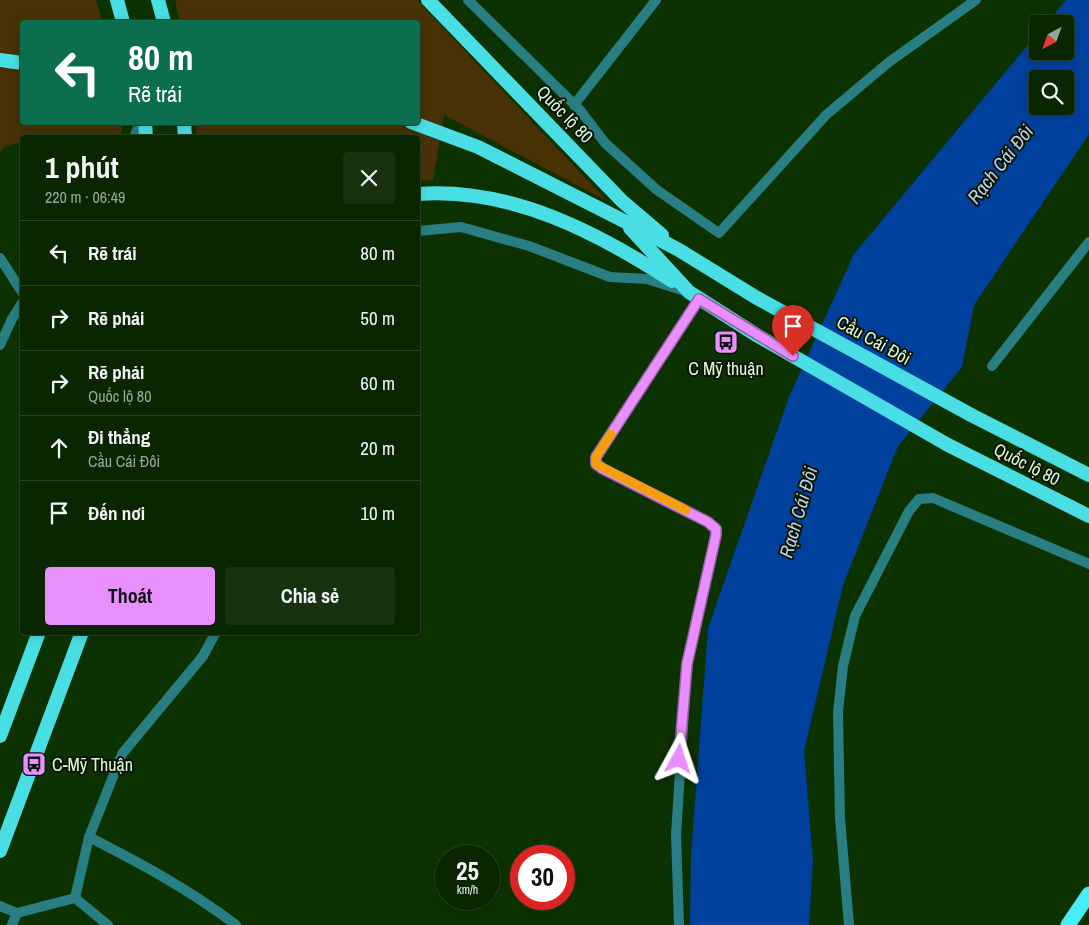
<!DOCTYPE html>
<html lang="vi">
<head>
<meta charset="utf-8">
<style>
  body { margin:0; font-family:"Archivo Narrow",sans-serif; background:#183210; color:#f1f3f6; height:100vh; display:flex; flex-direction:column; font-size:19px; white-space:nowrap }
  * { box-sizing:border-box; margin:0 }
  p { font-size:16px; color:#99a599 }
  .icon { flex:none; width:28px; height:28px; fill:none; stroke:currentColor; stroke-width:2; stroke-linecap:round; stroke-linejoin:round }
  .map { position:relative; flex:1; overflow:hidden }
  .details { position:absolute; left:20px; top:135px; width:400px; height:500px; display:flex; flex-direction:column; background:#0a2601; border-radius:5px; box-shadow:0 2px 8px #0003,0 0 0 1px #2a4323 }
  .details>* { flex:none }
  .hud { position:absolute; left:20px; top:20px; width:400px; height:105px; border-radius:5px; box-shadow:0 2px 8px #0003,0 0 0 1px #2a4323; background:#0b6e4f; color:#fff; overflow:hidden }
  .needle { width:32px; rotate:221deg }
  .buttons { position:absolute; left:1029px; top:15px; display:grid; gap:10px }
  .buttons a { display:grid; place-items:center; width:45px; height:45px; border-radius:5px; background:#0a2601; box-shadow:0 2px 8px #0003,0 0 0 1px #2a4323; font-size:25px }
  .speed { position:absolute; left:435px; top:845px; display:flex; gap:10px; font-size:25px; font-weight:700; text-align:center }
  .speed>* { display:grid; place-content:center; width:65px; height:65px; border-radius:50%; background:#0a2601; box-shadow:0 2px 8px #0003,0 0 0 1px #2a4323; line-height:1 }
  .speed small { font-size:12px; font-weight:400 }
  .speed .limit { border:8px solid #d22; background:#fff; color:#111 }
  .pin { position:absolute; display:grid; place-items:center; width:42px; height:42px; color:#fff; margin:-51px -21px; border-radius:50% 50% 50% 0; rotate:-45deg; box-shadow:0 0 5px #0007 }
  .pin .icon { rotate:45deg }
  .me { position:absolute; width:55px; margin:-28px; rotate:5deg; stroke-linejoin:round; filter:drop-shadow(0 0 4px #0008) }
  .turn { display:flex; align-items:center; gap:18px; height:105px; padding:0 25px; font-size:22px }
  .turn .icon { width:65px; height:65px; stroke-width:2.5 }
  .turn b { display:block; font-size:35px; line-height:42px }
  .round { display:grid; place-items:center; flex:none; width:52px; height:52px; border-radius:5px; background:#183210 }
  .head { display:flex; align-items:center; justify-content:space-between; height:85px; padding:0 25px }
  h1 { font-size:30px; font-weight:800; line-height:38px }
  .primary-button { display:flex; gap:10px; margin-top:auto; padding:10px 25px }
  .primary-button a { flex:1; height:58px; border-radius:5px; background:#e88eff; color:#111; font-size:20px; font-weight:800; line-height:58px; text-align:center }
  .primary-button a+a { background:#183210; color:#f1f3f6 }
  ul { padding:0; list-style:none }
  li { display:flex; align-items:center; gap:15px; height:65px; padding:0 25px; border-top:1px solid #2a4323 }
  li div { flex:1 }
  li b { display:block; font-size:19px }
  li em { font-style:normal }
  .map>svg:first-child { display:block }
  .green { fill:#483105 }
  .water { fill:#00419d; fill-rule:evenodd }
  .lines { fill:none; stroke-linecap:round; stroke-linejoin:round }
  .minor { stroke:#287e82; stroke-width:10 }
  .trunk { stroke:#48dee4; stroke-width:14 }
  .motorway { stroke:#47eef5; stroke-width:15 }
  .route-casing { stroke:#975ca6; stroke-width:12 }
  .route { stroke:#e88eff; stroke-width:9 }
  .slow { stroke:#f59e0b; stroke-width:9 }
  .labels { text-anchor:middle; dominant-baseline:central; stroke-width:4; stroke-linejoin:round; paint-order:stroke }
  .street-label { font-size:18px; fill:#e1f7db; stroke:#071604 }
  .poi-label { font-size:18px; fill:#e1f7db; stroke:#071604 }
  .water-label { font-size:19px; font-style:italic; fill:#c1d0e9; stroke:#071604 }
</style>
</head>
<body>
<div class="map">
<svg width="1089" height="925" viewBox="0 0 1089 925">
  <rect width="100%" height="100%" fill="#0d3201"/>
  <g class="green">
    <path d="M 0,0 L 96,0 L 102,22 L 22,22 L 22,122 L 123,123 L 121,137 L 22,138 L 22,142 L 5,146 L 0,153 Z"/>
    <path d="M 175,0 L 417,0 L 607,201 L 444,115 L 433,180 L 418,181 L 418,138 L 197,137 L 196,123 L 418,122 L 418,22 L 180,22 Z"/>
  </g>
  <path class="water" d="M 1066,0 L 1089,0 L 1089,134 L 974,305 L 962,367 L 898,446 L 843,585 L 804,751 L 813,861 L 809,925 L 690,925 L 691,855 L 708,628 L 789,397 L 854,254 L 1037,34 L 1038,51 L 1065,51 L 1065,24 L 1046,24 ZM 1038,79 L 1065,79 L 1065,106 L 1038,106 Z"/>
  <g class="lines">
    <g class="minor">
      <path d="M 468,0 L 580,110 L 605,143 L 657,190 L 719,233 L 826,115 L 889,62 L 976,0"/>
      <path d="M 574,105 L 656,0"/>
      <path d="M 134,138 L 140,122"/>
      <path d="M 418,231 L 461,227 L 529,246 L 610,277 L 647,279 L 688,292"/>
      <path d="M 0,258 L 22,292"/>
      <path d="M 0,345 L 12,319 L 22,303"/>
      <path d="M 992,366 L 1089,242"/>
      <path d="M 89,837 C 140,863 190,890 236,925"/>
      <path d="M 75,898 L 108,925"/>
      <path d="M 0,906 L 17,913"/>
      <path d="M 12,925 L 17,913 L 75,898 L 89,837 L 122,754 L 203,656 L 216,632"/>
      <path d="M 679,925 L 676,835 L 687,664 L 716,535 L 716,529 L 708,522 L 603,469 L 595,460 L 699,299"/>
      <path d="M 849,925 L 840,819 L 838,712 L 843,666 L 855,616 L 909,511 L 919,499 L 933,498 L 1089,564"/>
    </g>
    <g class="trunk">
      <path d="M 117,0 L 123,22"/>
      <path d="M 158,0 L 164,22"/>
      <path d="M 428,0 L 622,201 L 662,235"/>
      <path d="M 0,60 L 22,63"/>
      <path d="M 145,122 L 146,138"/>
      <path d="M 184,122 L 185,138"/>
      <path d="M 411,122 L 478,147 L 622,220 L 679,250 L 757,298 L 973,416 L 1089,475"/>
      <path d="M 418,194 C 510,187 597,232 672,281"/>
      <path d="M 630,228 L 689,292 L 758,336 L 948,445 L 1089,516"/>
      <path d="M 0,736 L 39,632"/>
      <path d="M 0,851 L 82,632"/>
    </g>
    <path class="motorway" d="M 1068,925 L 1089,894"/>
  </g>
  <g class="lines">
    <g class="route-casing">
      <path id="route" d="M 679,759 L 687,664 L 716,535 L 716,529 L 708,522 L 603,469 L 596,464 L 596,457 L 699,299 L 793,356"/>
    </g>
    <use href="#route" class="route"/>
    <path class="slow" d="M 611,434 L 596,457 L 596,464 L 686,510"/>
  </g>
  <defs>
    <g id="bus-square" transform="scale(1.25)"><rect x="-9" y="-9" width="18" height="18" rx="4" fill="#e88eff" stroke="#071604"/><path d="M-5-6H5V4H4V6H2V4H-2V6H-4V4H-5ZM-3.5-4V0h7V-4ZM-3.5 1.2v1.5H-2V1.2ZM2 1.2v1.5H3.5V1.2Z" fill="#111"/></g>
  </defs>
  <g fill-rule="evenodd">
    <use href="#bus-square" x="726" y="342"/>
    <use href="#bus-square" x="34" y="764"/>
  </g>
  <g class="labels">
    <g class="street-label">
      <text transform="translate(565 114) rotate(46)">Quốc lộ 80</text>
      <text transform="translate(874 340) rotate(29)">Cầu Cái Đôi</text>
      <text transform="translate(1027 464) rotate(27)">Quốc lộ 80</text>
    </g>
    <g class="poi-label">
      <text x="726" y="368">C Mỹ thuận</text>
      <text x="52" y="764" text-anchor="start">C-Mỹ Thuận</text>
    </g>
    <g class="water-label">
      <text transform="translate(1000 164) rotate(-52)">Rạch Cái Đôi</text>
      <text transform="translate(798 512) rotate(-74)">Rạch Cái Đôi</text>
    </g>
  </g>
</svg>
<div class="buttons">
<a><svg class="needle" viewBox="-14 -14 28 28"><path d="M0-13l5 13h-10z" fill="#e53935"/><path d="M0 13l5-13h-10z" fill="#99a599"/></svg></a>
<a><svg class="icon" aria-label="search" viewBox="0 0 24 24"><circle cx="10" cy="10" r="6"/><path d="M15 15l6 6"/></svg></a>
</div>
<div class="speed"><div>25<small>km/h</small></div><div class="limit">30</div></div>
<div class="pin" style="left:793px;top:356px;background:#d93025"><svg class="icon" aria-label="arrive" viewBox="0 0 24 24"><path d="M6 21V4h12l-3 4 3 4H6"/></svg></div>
<svg class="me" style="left:679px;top:759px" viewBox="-20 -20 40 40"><path d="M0-17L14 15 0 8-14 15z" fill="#e88eff" stroke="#fff" stroke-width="4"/></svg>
<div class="hud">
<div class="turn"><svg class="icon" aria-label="left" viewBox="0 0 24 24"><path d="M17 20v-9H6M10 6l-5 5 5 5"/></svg><div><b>80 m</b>Rẽ trái</div></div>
</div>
<section class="details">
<div class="head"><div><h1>1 phút</h1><p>220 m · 06:49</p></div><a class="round"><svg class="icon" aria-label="close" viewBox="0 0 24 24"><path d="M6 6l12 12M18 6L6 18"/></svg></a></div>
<ul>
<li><svg class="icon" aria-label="left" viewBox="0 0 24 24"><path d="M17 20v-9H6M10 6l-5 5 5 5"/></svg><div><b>Rẽ trái</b></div><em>80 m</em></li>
<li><svg class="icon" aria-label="right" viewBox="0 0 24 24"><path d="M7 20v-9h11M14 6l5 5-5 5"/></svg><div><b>Rẽ phải</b></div><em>50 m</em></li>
<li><svg class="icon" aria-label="right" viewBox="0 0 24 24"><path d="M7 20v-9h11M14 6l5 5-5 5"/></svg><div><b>Rẽ phải</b><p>Quốc lộ 80</p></div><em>60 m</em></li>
<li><svg class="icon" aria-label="ahead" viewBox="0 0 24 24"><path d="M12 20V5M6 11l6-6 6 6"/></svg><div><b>Đi thẳng</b><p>Cầu Cái Đôi</p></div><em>20 m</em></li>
<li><svg class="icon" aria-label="arrive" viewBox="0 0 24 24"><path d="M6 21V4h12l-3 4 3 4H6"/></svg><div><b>Đến nơi</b></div><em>10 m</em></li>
</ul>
<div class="primary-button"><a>Thoát</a><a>Chia sẻ</a></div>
</section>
</div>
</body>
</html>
